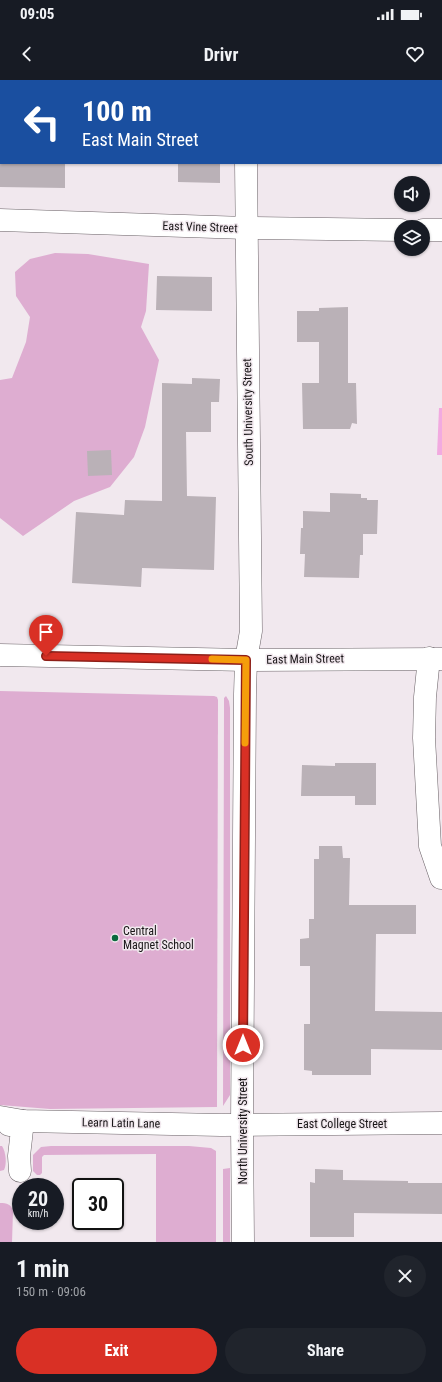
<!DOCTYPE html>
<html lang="en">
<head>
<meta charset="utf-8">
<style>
  body { margin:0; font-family:"Roboto Condensed",sans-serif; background:#20242c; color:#f1f3f6; height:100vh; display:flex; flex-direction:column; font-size:15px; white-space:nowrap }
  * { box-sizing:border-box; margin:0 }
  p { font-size:13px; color:#9ea1a6 }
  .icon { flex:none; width:22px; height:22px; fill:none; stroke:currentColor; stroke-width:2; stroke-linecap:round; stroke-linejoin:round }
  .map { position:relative; height:1162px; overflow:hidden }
  .panel { display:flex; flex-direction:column; background:#171b24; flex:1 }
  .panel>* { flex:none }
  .top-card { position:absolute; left:0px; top:0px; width:442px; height:84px; box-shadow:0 1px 3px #0004; background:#1a4fa0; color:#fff; overflow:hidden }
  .controls { position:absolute; left:394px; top:96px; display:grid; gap:8px }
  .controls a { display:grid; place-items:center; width:36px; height:36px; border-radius:50%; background:#171b24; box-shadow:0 1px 3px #0004; font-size:20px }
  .speed { position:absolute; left:12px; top:1098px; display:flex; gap:8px; font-size:20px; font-weight:700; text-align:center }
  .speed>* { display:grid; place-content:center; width:52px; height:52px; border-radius:50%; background:#171b24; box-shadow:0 1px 3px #0004; line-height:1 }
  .speed small { font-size:10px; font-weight:400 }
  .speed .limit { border:2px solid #111; border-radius:6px; background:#fff; color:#111 }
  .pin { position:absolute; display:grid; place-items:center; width:34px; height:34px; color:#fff; margin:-41px -17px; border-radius:50% 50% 50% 0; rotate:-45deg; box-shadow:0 0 4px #0007 }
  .pin .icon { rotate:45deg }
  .me { position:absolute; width:44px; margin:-22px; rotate:0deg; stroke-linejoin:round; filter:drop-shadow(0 0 3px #0008) }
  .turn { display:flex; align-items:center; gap:14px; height:84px; padding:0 16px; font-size:18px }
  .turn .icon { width:52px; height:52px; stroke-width:2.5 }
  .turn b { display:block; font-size:28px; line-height:34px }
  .round { display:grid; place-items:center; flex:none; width:42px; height:42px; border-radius:21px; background:#20242c }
  .head { display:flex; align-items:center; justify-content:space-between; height:68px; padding:0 16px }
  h1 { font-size:24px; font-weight:700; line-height:30px }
  .action { display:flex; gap:8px; margin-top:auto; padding:8px 16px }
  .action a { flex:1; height:46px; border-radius:24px; background:#d93025; color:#fff; font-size:16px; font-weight:700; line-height:46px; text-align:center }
  .action a+a { background:#20242c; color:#f1f3f6 }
  .status { display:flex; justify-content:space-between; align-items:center; height:28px; padding:0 20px; background:#171b24; direction:ltr }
  .status svg { height:11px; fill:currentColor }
  header { display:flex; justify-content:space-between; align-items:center; height:52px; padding:0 16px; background:#171b24; font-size:18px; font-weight:700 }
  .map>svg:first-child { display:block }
  .green { fill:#deadd1 }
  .water { fill:#f2aae0 }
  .building { fill:#bab1b7 }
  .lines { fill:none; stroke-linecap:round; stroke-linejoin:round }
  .minor-casing { stroke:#6a6267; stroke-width:23 }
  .minor { stroke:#fff; stroke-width:22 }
  .route-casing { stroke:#8d1f18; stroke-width:10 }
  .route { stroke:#d93025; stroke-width:7 }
  .slow { stroke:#f59e0b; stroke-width:7 }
  .poi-dot { fill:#09693d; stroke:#f1e8ee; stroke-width:1.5 }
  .labels { text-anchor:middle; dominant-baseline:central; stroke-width:3; stroke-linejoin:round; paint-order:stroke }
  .street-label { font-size:12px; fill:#181517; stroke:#f1e8ee }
  .poi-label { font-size:12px; fill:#181517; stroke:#f1e8ee; text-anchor:start }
</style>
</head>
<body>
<div class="status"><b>09:05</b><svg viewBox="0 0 49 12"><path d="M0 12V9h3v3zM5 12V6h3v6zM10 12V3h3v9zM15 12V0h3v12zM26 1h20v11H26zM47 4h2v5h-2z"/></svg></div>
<header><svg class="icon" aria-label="back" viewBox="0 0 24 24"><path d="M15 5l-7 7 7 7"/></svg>Drivr<svg class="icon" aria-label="heart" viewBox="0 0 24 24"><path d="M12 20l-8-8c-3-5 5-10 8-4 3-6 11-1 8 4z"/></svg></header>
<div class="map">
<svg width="442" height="1162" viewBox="0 0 442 1162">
  <rect width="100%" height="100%" fill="#f1e8ee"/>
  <g class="green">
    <path d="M 55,173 L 88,174 L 149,184 L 146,231 L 141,247 L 159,280 L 145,347 L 134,377 L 110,407 L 74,421 L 23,456 L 0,438 L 0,300 L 12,298 L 26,262 L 30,237 L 16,216 L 15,192 L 30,179 Z"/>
    <path d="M 0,611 L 214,616 L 217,617 L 218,620 L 217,1027 L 50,1029 L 0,1025 Z"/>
    <path d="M 226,616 L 229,621 L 230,628 L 230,1015 L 223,1026 L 224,629 L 224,618 Z"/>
    <path d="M 0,1066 L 2,1066 C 6,1072 7,1084 4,1090 L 0,1091 Z"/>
    <path d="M 51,1066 L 189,1066 L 211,1068 L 216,1071 L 216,1162 L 156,1162 L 156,1074 L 44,1075 L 42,1077 L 42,1093 L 40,1095 L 37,1095 L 33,1091 L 33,1075 L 41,1067 Z"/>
    <path d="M 230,1088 L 230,1162 L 223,1162 L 223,1089 Z"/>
    <path d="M 0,1123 C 7,1123 11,1124 13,1131 L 12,1162 L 0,1162 Z"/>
  </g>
  <path class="water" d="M 439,328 L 442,328 L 442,375 L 437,375 Z"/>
  <g class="building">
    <path d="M 0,83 L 65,83 L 65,108 L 0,107 Z"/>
    <path d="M 178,83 L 220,83 L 220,103 L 178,102 Z"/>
    <path d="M 157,196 L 212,197 L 212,231 L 156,230 Z"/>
    <path d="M 348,227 L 348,303 L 356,303 L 357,344 L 352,343 L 350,349 L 303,349 L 302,303 L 319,303 L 319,262 L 297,262 L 297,231 L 319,231 L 319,228 Z"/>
    <path d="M 192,298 L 220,299 L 219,322 L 211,322 L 211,352 L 186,352 L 187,416 L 216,417 L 214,490 L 142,488 L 141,507 L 72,503 L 76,432 L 124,435 L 125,420 L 162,421 L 162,303 L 192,304 Z"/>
    <path d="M 111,370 L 112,395 L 88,396 L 87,371 Z"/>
    <path d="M 330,413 L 361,414 L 361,418 L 367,418 L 367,420 L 378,420 L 377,454 L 363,454 L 363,475 L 360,475 L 359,498 L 304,497 L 305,474 L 300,474 L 301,448 L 303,448 L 303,431 L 330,432 Z"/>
    <path d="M 335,683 L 376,683 L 376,725 L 355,725 L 355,716 L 301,716 L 302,685 L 335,686 Z"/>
    <path d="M 319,766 L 342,766 L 343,778 L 350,778 L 349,825 L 416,825 L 416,854 L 376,854 L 375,931 L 442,932 L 442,970 L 371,969 L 371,995 L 312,995 L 312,991 L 304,990 L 304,944 L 310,944 L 310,886 L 300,886 L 300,859 L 309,858 L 309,839 L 314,839 L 314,779 L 319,779 Z"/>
    <path d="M 315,1089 L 343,1090 L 343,1100 L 408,1101 L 408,1103 L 442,1103 L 442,1134 L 354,1133 L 354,1157 L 310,1157 L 310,1102 L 315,1103 Z"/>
  </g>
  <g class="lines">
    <g class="minor-casing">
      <g id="minor">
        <path d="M 245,0 L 245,1"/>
        <path d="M 0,140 L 246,148 L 401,150"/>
        <path d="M 423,150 L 442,150"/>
        <path d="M 0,575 L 246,580 L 442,579"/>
        <path d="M 429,578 L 425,617 L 424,658 L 430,766 L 441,798"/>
        <path d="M 0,1037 L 23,1041 L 221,1045 L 442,1043"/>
        <path d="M 9,1045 L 23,1041 L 19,1076 L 20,1091"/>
        <path d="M 243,1162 L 242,1045 L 245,614 L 246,580 L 251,551 L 246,83"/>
      </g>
    </g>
    <use href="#minor" class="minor"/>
  </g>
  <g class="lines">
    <g class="route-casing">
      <path id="route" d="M 46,576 L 246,580 L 243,965"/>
    </g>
    <use href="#route" class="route"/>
    <path class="slow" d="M 212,579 L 246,580 L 245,663"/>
  </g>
  <circle class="poi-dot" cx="115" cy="858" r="4"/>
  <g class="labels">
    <g class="street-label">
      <text transform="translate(200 147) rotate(2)">East Vine Street</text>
      <text transform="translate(248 332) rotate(-91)">South University Street</text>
      <text transform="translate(305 579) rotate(-1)">East Main Street</text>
      <text transform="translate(121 1043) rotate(1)">Learn Latin Lane</text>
      <text x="342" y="1044">East College Street</text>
      <text transform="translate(243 1051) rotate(-90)">North University Street</text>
    </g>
    <g class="poi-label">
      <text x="123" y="851">Central<tspan x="123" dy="14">Magnet School</tspan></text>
    </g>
  </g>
</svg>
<div class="controls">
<a><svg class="icon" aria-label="sound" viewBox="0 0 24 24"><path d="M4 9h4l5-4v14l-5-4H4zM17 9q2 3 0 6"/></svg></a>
<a><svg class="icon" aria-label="layers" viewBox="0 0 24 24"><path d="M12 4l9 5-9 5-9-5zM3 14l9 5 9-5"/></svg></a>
</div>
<div class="speed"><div>20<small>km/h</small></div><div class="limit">30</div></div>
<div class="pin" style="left:46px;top:576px;background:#d93025"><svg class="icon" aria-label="arrive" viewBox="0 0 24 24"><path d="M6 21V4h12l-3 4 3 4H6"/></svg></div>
<svg class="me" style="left:243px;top:965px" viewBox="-20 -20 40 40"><circle r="17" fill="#d93025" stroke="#fff" stroke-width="3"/><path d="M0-11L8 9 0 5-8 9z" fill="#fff"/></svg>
<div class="top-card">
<div class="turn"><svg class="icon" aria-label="left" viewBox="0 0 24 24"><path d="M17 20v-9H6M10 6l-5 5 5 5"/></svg><div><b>100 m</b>East Main Street</div></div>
</div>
</div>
<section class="panel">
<div class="head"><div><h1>1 min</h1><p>150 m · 09:06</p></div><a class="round"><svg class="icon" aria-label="close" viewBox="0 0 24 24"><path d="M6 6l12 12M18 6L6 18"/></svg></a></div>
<div class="action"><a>Exit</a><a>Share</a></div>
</section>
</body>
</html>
